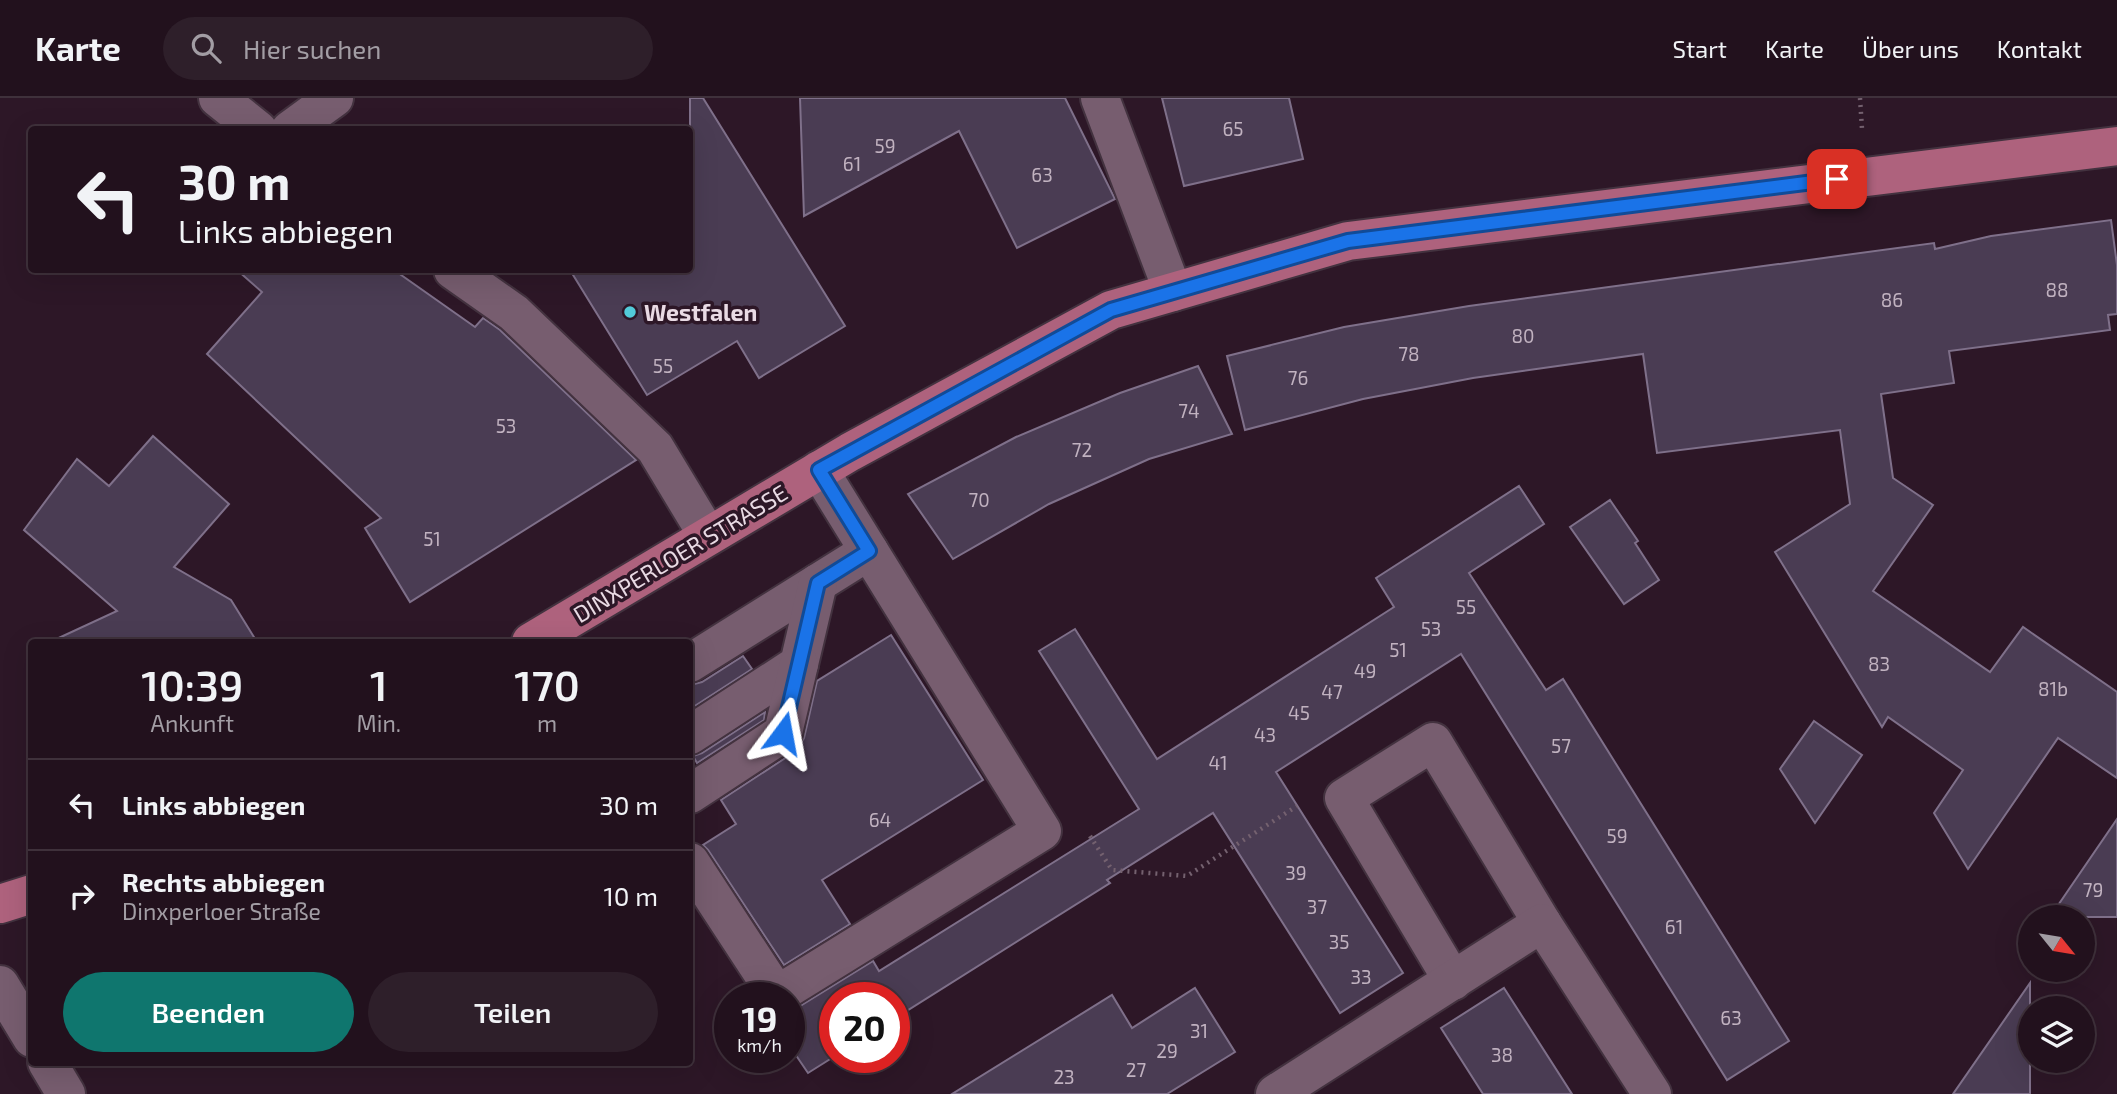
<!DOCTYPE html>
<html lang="de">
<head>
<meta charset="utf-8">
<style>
  body { margin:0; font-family:"Exo 2",sans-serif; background:#2e1f2a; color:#f1f3f6; height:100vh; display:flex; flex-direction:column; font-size:26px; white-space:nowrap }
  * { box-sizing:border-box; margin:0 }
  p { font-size:23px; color:#a29da4 }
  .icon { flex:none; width:38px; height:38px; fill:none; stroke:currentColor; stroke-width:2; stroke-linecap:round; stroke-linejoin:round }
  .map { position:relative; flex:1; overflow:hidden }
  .details { position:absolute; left:28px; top:541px; width:665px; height:427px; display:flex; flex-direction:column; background:#22111d; border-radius:7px; box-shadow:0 7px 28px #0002,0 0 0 2px #3f313b }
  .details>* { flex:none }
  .top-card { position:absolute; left:28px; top:28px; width:665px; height:147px; border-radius:7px; box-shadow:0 7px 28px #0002,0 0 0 2px #3f313b; background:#22111d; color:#f1f3f6; overflow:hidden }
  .needle { width:46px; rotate:120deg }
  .controls { position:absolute; left:2018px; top:807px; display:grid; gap:14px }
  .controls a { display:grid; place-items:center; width:77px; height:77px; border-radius:50%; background:#22111d; box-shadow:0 7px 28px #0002,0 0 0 2px #3f313b; font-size:35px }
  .speed { position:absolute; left:714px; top:884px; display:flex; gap:14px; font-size:35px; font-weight:700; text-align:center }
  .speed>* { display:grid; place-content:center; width:91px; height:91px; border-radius:50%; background:#22111d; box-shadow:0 7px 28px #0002,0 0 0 2px #3f313b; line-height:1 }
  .speed small { font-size:18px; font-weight:400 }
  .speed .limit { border:10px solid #d22; background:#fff; color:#111 }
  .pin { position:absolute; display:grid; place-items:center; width:60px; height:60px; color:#fff; margin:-30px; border-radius:14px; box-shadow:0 4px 10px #0006 }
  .me { position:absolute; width:77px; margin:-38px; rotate:13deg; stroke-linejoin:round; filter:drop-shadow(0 0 5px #0008) }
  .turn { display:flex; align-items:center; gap:24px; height:147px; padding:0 35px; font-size:32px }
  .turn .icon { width:91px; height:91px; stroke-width:2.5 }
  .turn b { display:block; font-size:49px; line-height:60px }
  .eta { display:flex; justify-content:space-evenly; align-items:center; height:119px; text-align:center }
  .eta b { font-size:42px; font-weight:600; line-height:49px }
  .primary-button { display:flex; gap:14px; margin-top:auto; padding:14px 35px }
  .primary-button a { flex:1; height:80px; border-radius:42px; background:#0f766e; color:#fff; font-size:28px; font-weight:600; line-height:80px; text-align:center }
  .primary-button a+a { background:#2e1f2a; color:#f1f3f6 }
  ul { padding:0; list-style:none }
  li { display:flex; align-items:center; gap:21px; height:91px; padding:0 35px; border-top:2px solid #3f313b }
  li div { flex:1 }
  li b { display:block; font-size:26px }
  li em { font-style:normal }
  header { display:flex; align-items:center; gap:42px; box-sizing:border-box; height:98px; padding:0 35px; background:#22111d; border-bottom:2px solid #3f313b }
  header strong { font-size:33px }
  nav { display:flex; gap:38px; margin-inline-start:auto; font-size:24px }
  .search { width:490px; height:63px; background:#2e1f2a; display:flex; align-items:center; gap:18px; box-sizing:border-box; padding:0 24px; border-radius:38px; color:#a29da4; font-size:26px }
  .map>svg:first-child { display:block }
  .building { fill:#4a3c53; stroke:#7f708a; stroke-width:2 }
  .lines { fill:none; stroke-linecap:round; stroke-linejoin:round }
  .minor-casing { stroke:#43323f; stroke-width:42 }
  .major-casing { stroke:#43323f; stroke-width:42 }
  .path { stroke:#74616f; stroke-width:4.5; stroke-dasharray:2 5; stroke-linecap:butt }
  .minor { stroke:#775d6f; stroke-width:38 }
  .major { stroke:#ae627d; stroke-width:38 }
  .route-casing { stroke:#114b97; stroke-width:18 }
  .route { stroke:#1a73e8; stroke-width:12 }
  .poi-dot { fill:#52cbd9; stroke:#2d1727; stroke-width:2.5 }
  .labels { text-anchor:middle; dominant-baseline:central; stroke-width:7; stroke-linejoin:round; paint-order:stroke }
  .number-label { font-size:19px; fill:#c1b2c0 }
  .poi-label { font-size:23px; font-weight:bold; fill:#e9dae4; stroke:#2d1727; text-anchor:start }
  .street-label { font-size:23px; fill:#e9dae4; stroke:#2d1727 }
</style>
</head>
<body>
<header>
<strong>Karte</strong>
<div class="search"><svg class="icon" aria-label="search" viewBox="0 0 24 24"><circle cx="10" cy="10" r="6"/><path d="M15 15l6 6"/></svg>Hier suchen</div>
<nav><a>Start</a><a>Karte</a><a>Über uns</a><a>Kontakt</a></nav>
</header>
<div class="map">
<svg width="2117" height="996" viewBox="0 0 2117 996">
  <rect width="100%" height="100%" fill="#2d1727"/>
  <g class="building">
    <path d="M 690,0 L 703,0 L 845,228 L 759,280 L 737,243 L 647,297 L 570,172 L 690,172 Z"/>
    <path d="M 800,0 L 1065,0 L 1115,101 L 1017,150 L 959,33 L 804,118 Z"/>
    <path d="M 1162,0 L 1289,0 L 1303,61 L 1184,88 Z"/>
    <path d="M 2111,122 L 2117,167 L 2117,216 L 2108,217 L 2110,232 L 1949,253 L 1954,285 L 1881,296 L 1893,380 L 1933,407 L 1873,493 L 1990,574 L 2023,529 L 2117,594 L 2117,680 L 2058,640 L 1968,771 L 1934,715 L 1963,672 L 1888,619 L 1882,629 L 1775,454 L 1850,406 L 1840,332 L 1657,355 L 1643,256 L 1473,280 L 1363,301 L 1245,332 L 1227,258 L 1344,229 L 1469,208 L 1934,145 L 1935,151 L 1991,138 Z"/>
    <path d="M 237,172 L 394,172 L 475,229 L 483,220 L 500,232 L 636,362 L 410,504 L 365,430 L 381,420 L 207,256 L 262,194 Z"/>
    <path d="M 1198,268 L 1232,336 L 1149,361 L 1049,406 L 953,461 L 908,396 L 1016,339 L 1120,295 Z"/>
    <path d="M 153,338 L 229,406 L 174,469 L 231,502 L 257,544 L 50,544 L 117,513 L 24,432 L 77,361 L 109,388 Z"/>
    <path d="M 1519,388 L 1544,426 L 1469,475 L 1546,592 L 1563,581 L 1789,943 L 1727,982 L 1461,556 L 1276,674 L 1403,875 L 1340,915 L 1213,715 L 1107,782 L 1110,785 L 894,921 L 894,900 L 835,900 L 835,958 L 808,975 L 789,947 L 789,915 L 873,863 L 879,873 L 1139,711 L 1039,553 L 1075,531 L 1157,661 L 1394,509 L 1376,480 Z"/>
    <path d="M 1610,402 L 1638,443 L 1635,445 L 1659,482 L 1624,506 L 1570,429 Z"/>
    <path d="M 891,537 L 983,682 L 822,782 L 850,826 L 784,867 L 708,752 L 703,747 L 736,726 L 721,702 L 796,653 L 804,640 L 817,583 Z"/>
    <path d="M 743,558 L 752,571 L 690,611 L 690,587 L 702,584 Z"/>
    <path d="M 765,614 L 764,622 L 697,665 L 693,658 L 702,655 Z"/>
    <path d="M 1814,623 L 1862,657 L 1815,725 L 1780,671 Z"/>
    <path d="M 2117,721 L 2117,819 L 2050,819 Z"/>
    <path d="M 2030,885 L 2030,996 L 1953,996 Z"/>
    <path d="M 1195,890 L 1235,954 L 1167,996 L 952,996 L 1112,897 L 1132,930 Z"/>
    <path d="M 1504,890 L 1572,996 L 1483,996 L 1441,930 Z"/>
  </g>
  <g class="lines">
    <g class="minor-casing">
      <g id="minor">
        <path d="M 218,0 L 258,32"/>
        <path d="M 1100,0 L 1173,194"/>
        <path d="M 290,32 L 334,0"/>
        <path d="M 453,172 L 514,215 L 655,350 L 708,438"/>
        <path d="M 690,565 L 869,453"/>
        <path d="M 690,637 L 799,566 L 818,485"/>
        <path d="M 690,696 L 783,635 L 799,566"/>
        <path d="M 690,764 L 777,897 L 1042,733 L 819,372"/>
        <path d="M 1453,883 L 1344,700 L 1433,644 L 1542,825"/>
        <path d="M 0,887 L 32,940"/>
        <path d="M 47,964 L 66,996"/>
        <path d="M 1275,996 L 1542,825 L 1652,996"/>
      </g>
    </g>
    <g class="major-casing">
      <g id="major">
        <path d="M 531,544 L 850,354 L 1111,212 L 1348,143 L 2117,48"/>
        <path d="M 0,806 L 32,796"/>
      </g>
    </g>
    <g class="path">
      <path d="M 1860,0 L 1862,31"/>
      <path d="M 1090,738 L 1112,772 L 1187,778 L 1297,708"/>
    </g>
    <use href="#minor" class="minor"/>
    <use href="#major" class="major"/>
  </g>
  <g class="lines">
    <g class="route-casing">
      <path id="route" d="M 783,635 L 818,485 L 869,453 L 819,372 L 1111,212 L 1348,143 L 1837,81"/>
    </g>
    <use href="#route" class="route"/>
  </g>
  <circle class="poi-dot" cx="630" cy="214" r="7"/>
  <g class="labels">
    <g class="number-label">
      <text x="1233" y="30">65</text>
      <text x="885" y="47">59</text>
      <text x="852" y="65">61</text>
      <text x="1042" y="76">63</text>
      <text x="2057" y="191">88</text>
      <text x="1892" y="201">86</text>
      <text x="1523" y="237">80</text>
      <text x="1409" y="255">78</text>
      <text x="663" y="267">55</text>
      <text x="1298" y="279">76</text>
      <text x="1189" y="312">74</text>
      <text x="506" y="327">53</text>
      <text x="1082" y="351">72</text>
      <text x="979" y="401">70</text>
      <text x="432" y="440">51</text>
      <text x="1466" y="508">55</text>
      <text x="1431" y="530">53</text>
      <text x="1398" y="551">51</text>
      <text x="1879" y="565">83</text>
      <text x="1365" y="572">49</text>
      <text x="2053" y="590">81b</text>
      <text x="1332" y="593">47</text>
      <text x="1299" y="614">45</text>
      <text x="1265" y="636">43</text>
      <text x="1561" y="647">57</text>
      <text x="1218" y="664">41</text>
      <text x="880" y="721">64</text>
      <text x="1617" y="737">59</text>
      <text x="1296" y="774">39</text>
      <text x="2093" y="791">79</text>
      <text x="1317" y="808">37</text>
      <text x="1674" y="828">61</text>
      <text x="1339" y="843">35</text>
      <text x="1361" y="878">33</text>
      <text x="1731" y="919">63</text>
      <text x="1199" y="932">31</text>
      <text x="1167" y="952">29</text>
      <text x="1502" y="956">38</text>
      <text x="1136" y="971">27</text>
      <text x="1064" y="978">23</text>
    </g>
    <g class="poi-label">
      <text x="644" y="214">Westfalen</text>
    </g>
    <g class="street-label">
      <text transform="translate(680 455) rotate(-31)">DINXPERLOER STRASSE</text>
    </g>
  </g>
</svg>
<div class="controls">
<a><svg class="needle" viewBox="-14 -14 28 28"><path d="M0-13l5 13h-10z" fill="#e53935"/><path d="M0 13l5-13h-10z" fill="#a29da4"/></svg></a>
<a><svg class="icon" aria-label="layers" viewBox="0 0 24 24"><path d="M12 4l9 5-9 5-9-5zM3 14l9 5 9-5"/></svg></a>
</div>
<div class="speed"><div>19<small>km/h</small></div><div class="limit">20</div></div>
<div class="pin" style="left:1837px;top:81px;background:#d93025"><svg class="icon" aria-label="arrive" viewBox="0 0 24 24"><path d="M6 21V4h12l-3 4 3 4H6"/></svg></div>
<svg class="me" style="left:783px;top:635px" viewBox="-20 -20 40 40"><path d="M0-17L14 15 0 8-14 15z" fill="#1a73e8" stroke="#fff" stroke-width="4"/></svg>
<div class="top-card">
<div class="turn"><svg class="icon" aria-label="left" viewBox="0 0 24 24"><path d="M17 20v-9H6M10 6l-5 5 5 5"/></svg><div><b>30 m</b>Links abbiegen</div></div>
</div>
<section class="details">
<div class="eta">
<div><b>10:39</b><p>Ankunft</p></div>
<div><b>1</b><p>Min.</p></div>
<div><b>170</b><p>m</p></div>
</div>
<ul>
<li><svg class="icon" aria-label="left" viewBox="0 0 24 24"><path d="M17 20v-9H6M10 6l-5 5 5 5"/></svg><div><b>Links abbiegen</b></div><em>30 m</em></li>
<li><svg class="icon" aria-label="right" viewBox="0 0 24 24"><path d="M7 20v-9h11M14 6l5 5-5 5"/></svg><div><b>Rechts abbiegen</b><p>Dinxperloer Straße</p></div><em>10 m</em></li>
</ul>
<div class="primary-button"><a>Beenden</a><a>Teilen</a></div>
</section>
</div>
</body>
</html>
